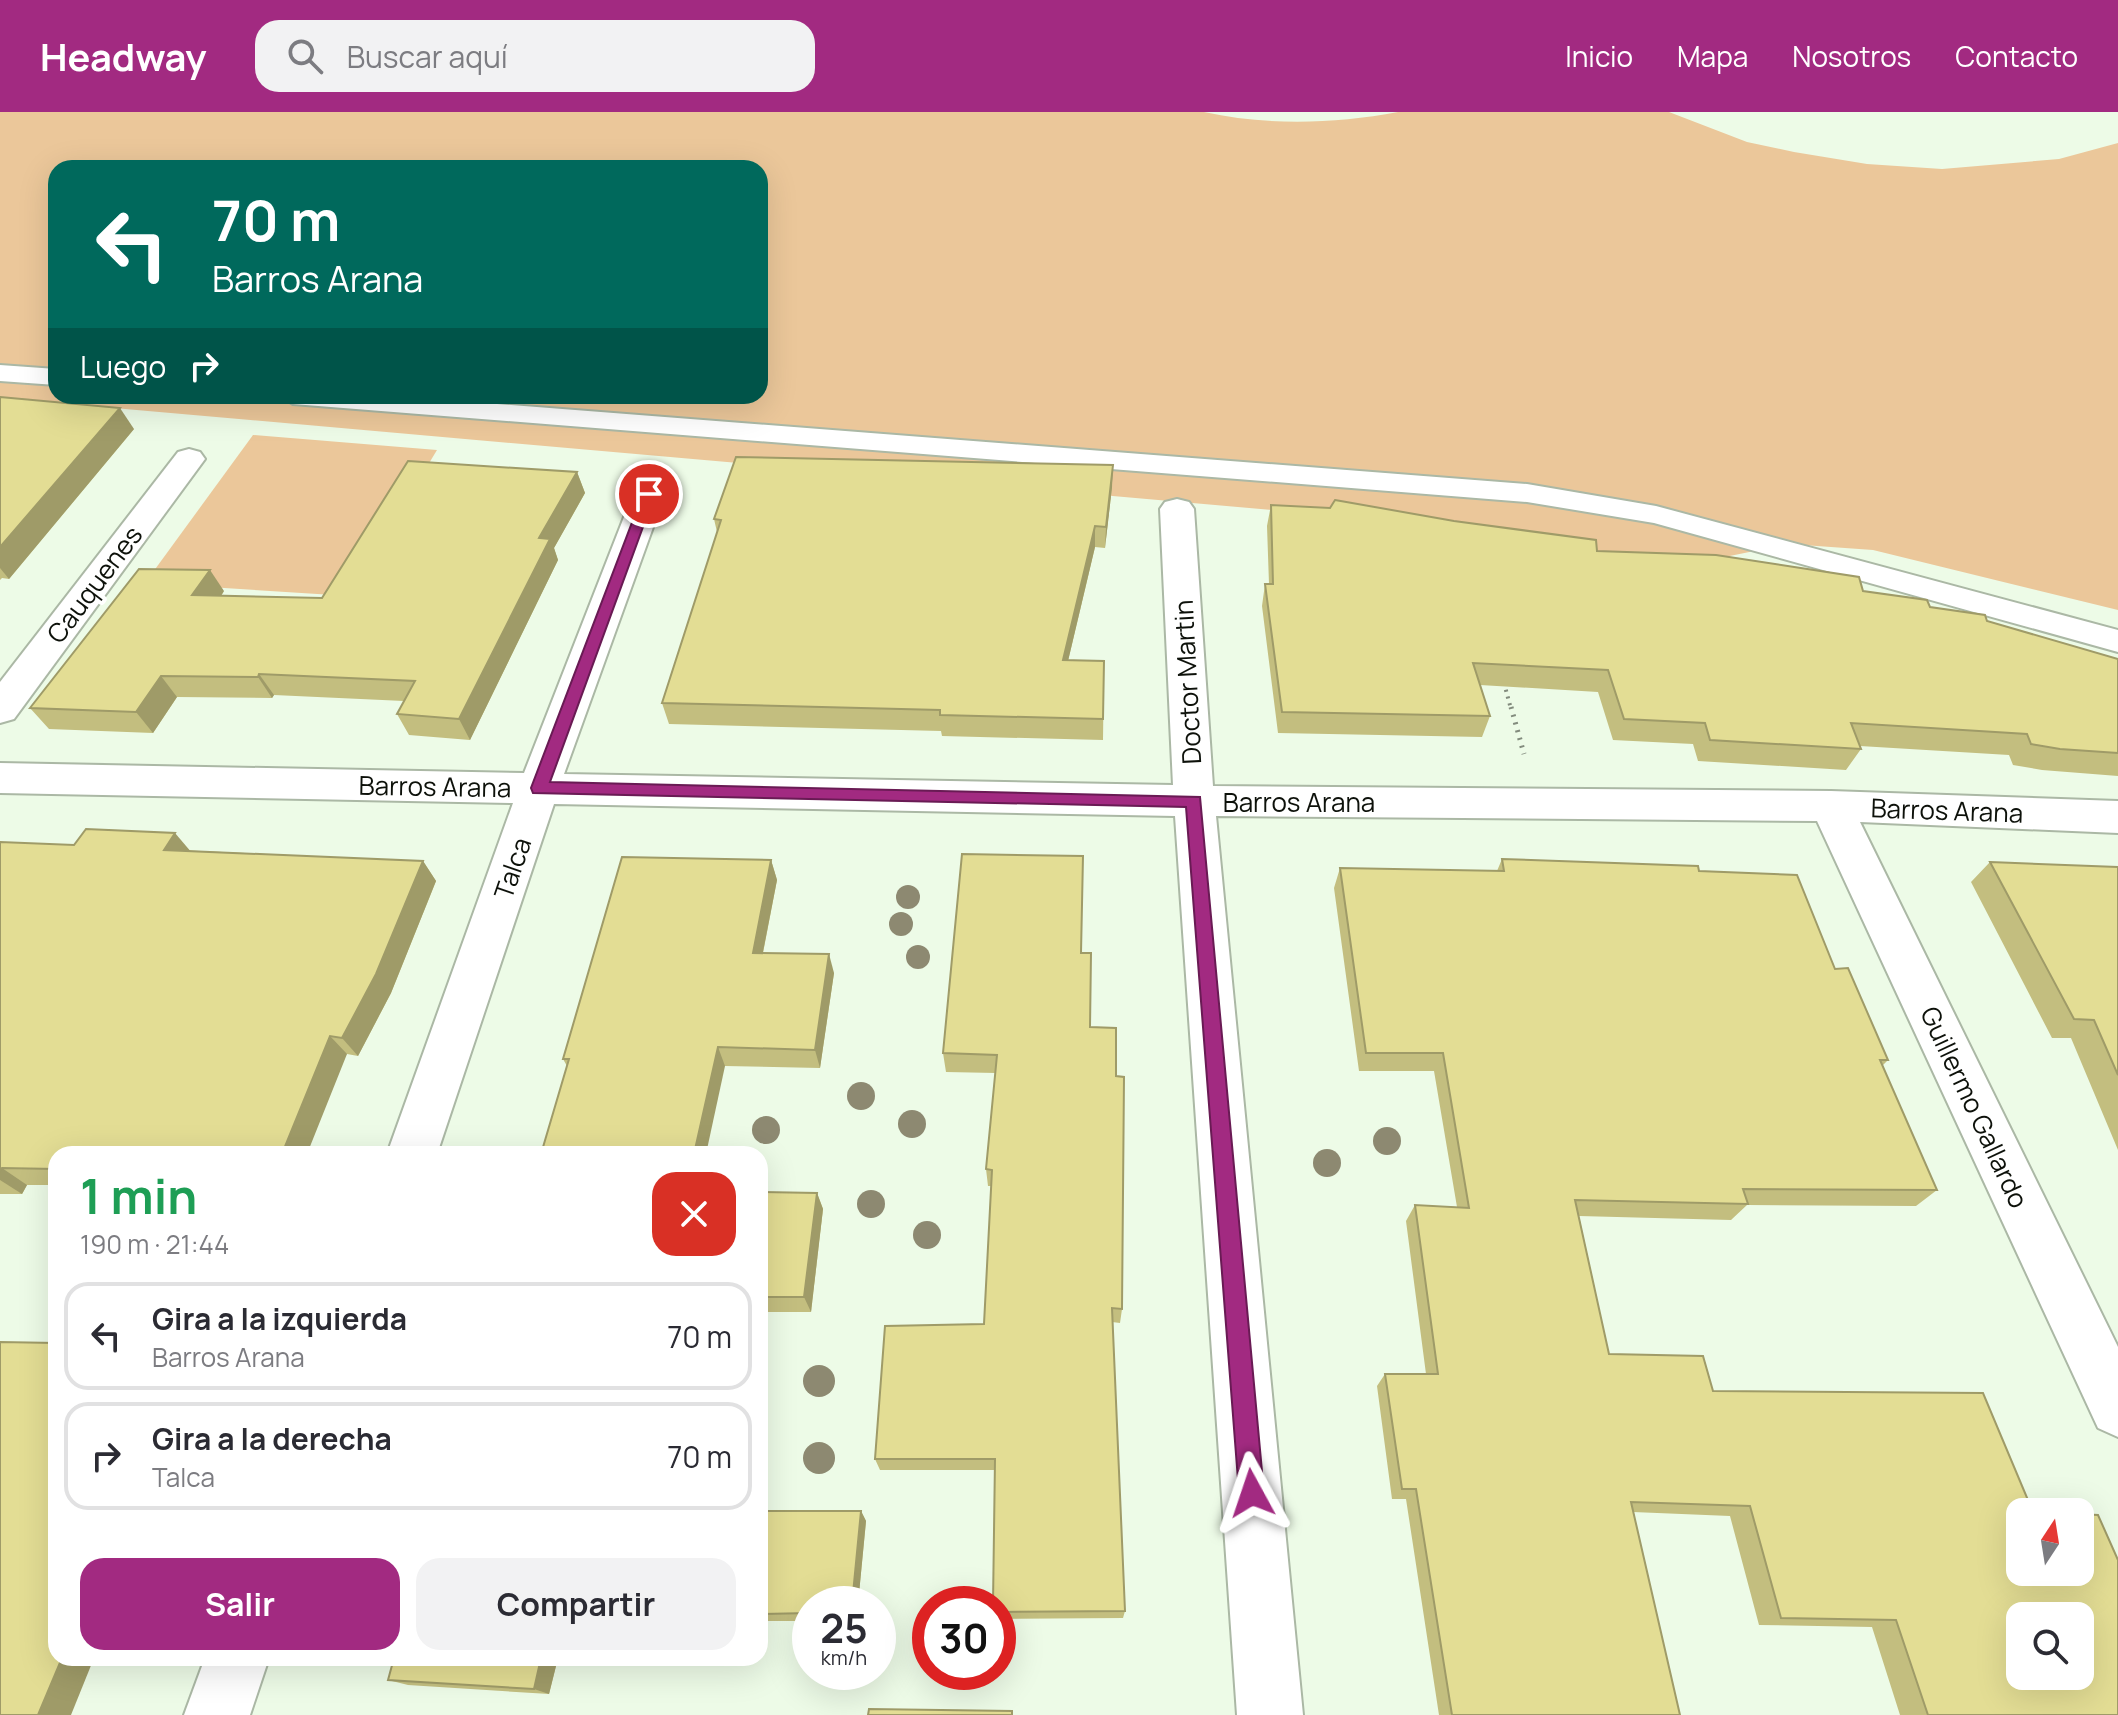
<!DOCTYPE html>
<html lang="es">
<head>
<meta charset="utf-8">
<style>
  body { margin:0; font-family:Manrope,sans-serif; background:#f2f2f3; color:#2b2b33; height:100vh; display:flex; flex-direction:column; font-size:30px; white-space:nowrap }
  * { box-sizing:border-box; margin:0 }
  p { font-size:26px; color:#7c7c81 }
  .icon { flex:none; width:44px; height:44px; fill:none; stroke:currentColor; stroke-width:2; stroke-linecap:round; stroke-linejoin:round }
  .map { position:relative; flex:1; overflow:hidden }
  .drawer { position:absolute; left:48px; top:1034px; width:720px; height:520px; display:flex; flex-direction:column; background:#fff; border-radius:24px; box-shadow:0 8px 32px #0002 }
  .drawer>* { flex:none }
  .guide { position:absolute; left:48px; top:48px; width:720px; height:244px; border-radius:24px; box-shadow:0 8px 32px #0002; background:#00695c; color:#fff; overflow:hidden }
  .needle { width:52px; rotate:12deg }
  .tools { position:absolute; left:2006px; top:1386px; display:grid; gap:16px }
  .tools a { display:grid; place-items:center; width:88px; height:88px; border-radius:16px; background:#fff; box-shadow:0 8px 32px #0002; font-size:40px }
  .speed { position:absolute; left:792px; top:1474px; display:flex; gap:16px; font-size:40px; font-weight:700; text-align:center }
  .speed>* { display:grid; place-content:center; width:104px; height:104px; border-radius:50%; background:#fff; box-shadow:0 8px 32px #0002; line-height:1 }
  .speed small { font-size:20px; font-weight:400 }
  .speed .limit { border:12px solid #d22; background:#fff; color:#111 }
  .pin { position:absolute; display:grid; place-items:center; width:68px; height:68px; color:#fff; margin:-34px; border:4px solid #fff; border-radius:50%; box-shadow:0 2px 8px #0007 }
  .me { position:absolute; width:88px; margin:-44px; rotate:355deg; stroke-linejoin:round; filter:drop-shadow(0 0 6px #0008) }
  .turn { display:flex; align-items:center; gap:28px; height:168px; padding:0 32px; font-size:36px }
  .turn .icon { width:104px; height:104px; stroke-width:2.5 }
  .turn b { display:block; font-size:56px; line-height:68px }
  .then { display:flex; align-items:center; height:76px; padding:0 32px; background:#0003; gap:16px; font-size:30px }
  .round { display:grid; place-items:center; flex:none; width:84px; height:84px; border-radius:24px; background:#f2f2f3 }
  .summary { display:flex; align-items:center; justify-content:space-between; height:136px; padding:0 32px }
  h1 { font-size:48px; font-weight:700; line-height:60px; color:#1e9e55 }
  .action { display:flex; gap:16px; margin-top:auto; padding:16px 32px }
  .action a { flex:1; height:92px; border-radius:24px; background:#a22a81; color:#fff; font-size:32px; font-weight:700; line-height:92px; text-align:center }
  .action a+a { background:#f2f2f3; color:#2b2b33 }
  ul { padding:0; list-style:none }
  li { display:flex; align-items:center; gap:24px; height:108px; margin:0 16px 12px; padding:0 16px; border:4px solid #e1e1e2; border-radius:24px }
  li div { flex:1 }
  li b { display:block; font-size:30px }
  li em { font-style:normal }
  header { display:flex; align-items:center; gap:48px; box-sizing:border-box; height:112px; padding:0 40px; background:#a22a81; color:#fff }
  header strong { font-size:38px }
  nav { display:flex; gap:44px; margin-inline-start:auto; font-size:28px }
  .search { width:560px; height:72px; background:#f2f2f3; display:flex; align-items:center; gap:20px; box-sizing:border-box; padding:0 28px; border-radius:24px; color:#7c7c81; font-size:30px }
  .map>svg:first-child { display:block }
  .green { fill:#ebc79a; fill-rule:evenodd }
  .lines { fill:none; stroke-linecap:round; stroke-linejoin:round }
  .lane-casing { stroke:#abb8a5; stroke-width:4 }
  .street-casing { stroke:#abb8a5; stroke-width:4 }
  .path-far1 { stroke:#828b7d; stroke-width:4; stroke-dasharray:2 5; stroke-linecap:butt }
  .path { stroke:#828b7d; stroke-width:5; stroke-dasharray:2 6; stroke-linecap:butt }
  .lane { fill:#fff; fill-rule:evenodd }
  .street { fill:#fff; fill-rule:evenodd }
  .tree { fill:#8d8971 }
  .wall { fill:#c3be7f }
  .shaded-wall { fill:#9f9b68 }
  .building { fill:#e3dd94; stroke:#9f9b68; stroke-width:2; fill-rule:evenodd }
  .route { fill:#a22a81; stroke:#691b54; stroke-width:2 }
  .labels { text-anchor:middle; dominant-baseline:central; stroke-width:8; stroke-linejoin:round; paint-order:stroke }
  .street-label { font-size:26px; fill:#0d110a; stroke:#fff }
</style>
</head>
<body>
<header>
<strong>Headway</strong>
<div class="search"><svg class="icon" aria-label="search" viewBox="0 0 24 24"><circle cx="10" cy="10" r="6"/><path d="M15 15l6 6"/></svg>Buscar aquí</div>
<nav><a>Inicio</a><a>Mapa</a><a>Nosotros</a><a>Contacto</a></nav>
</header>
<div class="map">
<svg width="2118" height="1603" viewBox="0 0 2118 1603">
  <rect width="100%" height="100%" fill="#edfbe7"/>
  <g class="green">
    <path d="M 0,0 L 1204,0 C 1268,14 1334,12 1398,0 L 1669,0 L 1747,30 L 1794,40 L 1867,52 L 1942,57 L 2059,47 L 2118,31 L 2118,498 L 1873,438 L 1789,432 L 1715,447 L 1645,446 L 1329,403 L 0,286 ZM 56,56 L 760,56 L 760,284 L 56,284 Z"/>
    <path d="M 253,323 L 437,338 L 349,484 L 145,471 Z"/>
  </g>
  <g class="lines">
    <g class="lane-casing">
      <g id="lane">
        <path d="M 0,253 L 56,257 L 56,273 L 0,269 Z"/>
        <path d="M 280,284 L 394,284 L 1527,372 L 1656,394 L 2118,518 L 2118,540 L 1654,411 L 1527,390 L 293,292 Z"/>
      </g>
    </g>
    <g class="street-casing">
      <g id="street">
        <path d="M 189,337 L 200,340 L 205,347 L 14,607 L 0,611 L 0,570 L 178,340 Z"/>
        <path d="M 649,372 L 661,375 L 665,382 L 564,662 L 1173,673 L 1160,397 L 1165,390 L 1177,387 L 1189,390 L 1194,397 L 1213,674 L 1831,679 L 2118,689 L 2118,721 L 1860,710 L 2118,1235 L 2118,1325 L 2098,1316 L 1817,709 L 1216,704 L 1303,1603 L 1237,1603 L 1175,704 L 554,692 L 437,1042 L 387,1042 L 513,691 L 0,681 L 0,651 L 524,661 L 633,382 L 637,375 Z"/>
        <path d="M 205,1546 L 269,1546 L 250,1603 L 184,1603 Z"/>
      </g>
    </g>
    <path class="path-far1" d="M 1504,571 L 1511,597"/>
    <path class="path" d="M 1511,595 L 1524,642"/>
    <use href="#lane" class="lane"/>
    <use href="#street" class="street"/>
  </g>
  <g class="tree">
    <circle cx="908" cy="785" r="12"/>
    <circle cx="901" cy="812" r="12"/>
    <circle cx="918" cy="845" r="12"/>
    <circle cx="861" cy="984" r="14"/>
    <circle cx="912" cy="1012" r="14"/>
    <circle cx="766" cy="1018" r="14"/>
    <circle cx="1387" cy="1029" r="14"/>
    <circle cx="1327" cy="1051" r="14"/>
    <circle cx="871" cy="1092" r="14"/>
    <circle cx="927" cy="1123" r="14"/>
    <circle cx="819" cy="1269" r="16"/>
    <circle cx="819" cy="1346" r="16"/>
  </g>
  <g class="wall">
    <path d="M 0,285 L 134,317 L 9,467 L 2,466 L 0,468 Z"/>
    <path d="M 577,360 L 585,381 L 554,436 L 558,448 L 470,628 L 409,623 L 397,602 L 404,589 L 274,583 L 272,586 L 177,585 L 153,621 L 49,617 L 30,596 L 224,479 L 221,484 L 322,486 Z"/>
    <path d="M 1112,375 L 1105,436 L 1095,435 L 1068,549 L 1104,549 L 1103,628 L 942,624 L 941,619 L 669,612 L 662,591 L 717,420 L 714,407 Z"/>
    <path d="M 1271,393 L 1597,439 L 1863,479 L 1987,509 L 2118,547 L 2118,664 L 2042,658 L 2013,653 L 2009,643 L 1860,634 L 1861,637 L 1846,658 L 1698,649 L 1693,632 L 1613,628 L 1598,580 L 1480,573 L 1490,604 L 1482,625 L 1278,621 L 1262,494 L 1265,472 L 1269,472 L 1267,414 Z"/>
    <path d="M 0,730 L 423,749 L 436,769 L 391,881 L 358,944 L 347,942 L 56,1042 L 56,1073 L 27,1073 L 22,1082 L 0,1082 Z"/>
    <path d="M 1502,747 L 1699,759 L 1835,857 L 1888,948 L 1882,954 L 1937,1078 L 1916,1094 L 1747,1093 L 1731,1108 L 1579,1104 L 1609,1242 L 1713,1279 L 2118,1603 L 1900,1603 L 1872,1515 L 1759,1513 L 1730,1404 L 1633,1400 L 1680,1603 L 1439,1603 L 1406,1387 L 1392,1387 L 1377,1274 L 1385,1262 L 1426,1262 L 1406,1109 L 1415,1093 L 1457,1095 L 1434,959 L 1359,959 L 1334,776 L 1340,756 L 1497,759 Z"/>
    <path d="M 771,748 L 777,768 L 763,841 L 834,861 L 820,956 L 725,954 L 567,954 L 563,947 Z"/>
    <path d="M 1990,750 L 2118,755 L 2118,1038 L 2071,926 L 2052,926 L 1971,770 Z"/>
    <path d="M 1081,841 L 1090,915 L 1116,964 L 1122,1197 L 1120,1211 L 1112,1210 L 1125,1499 L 1123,1506 L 998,1507 L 994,1358 L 880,1358 L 875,1347 L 984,1212 L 991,1074 L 988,1074 L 986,1057 L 996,961 L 946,960 L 943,941 Z"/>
    <path d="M 760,1080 L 817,1081 L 823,1097 L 811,1200 L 760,1200 Z"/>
    <path d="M 760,1399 L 861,1399 L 866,1409 L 858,1492 L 810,1492 L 810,1509 L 760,1509 Z"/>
    <path d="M 558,1546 L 549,1582 L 408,1573 L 388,1568 Z"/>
  </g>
  <g class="shaded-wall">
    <path d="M 120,296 L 134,317 L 9,467 L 0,456 L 0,435 Z"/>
    <path d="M 1113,353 L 1112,375 L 1105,436 L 1106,415 Z"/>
    <path d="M 577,360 L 585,381 L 554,436 L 558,448 L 470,628 L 459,607 L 539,426 Z"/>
    <path d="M 1095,414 L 1095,435 L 1063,570 L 1063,548 Z"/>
    <path d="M 210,458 L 224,479 L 207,505 L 192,483 Z"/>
    <path d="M 259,562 L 274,583 L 272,586 L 258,565 Z"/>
    <path d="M 161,564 L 177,585 L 153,621 L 136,600 Z"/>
    <path d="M 175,721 L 192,741 L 164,738 Z"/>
    <path d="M 771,748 L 777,768 L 759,860 L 753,841 Z"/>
    <path d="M 423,749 L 436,769 L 391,881 L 358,944 L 342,926 Z"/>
    <path d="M 829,842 L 834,861 L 820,956 L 815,938 Z"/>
    <path d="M 330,924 L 347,942 L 307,1042 L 282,1042 Z"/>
    <path d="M 718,935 L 725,954 L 706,1042 L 694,1042 Z"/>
    <path d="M 2,1056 L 27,1073 L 22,1082 L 0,1068 L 0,1059 Z"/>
    <path d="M 817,1081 L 823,1097 L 811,1200 L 804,1185 Z"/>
    <path d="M 861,1399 L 866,1409 L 858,1492 L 852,1492 Z"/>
    <path d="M 62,1546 L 94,1546 L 71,1603 L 38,1603 Z"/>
    <path d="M 541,1546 L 558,1546 L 549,1582 L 534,1577 Z"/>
  </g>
  <g class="building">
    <path d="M 0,285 L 120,296 L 0,435 Z"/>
    <path d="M 736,345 L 1113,353 L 1106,415 L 1095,414 L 1063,548 L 1104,549 L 1103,607 L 940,603 L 940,598 L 662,591 L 721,408 L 714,407 Z"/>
    <path d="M 408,349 L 577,360 L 539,426 L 550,427 L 459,607 L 397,602 L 415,569 L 259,562 L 258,565 L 161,564 L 136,600 L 30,596 L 139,457 L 210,458 L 192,483 L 322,486 Z"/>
    <path d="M 1335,388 L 1454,409 L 1596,428 L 1597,439 L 1716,443 L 1859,465 L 1863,479 L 1927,488 L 1930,495 L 1985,503 L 1987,509 L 2118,547 L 2118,641 L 2060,637 L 2031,632 L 2027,622 L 1851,611 L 1861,637 L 1710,628 L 1705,611 L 1624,607 L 1608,558 L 1473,551 L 1490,604 L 1282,600 L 1265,472 L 1273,472 L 1271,393 L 1330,396 Z"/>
    <path d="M 86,717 L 175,721 L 164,738 L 423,749 L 376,862 L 342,926 L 330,924 L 282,1042 L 56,1042 L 56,1057 L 2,1056 L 0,1059 L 0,730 L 74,733 Z"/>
    <path d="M 962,742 L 1083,744 L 1081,841 L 1091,841 L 1090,915 L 1116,916 L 1116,964 L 1124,965 L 1122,1197 L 1112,1196 L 1125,1499 L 998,1500 L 998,1492 L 993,1492 L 995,1347 L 875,1347 L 885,1214 L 984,1212 L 992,1058 L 986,1057 L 997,943 L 943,941 Z"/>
    <path d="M 622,745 L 771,748 L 753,841 L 829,842 L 815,938 L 718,935 L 694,1042 L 541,1042 L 569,947 L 563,947 Z"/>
    <path d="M 1502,747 L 1698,754 L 1699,759 L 1797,763 L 1835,857 L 1848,856 L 1888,948 L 1880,948 L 1937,1078 L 1743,1077 L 1748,1092 L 1575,1088 L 1609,1242 L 1703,1244 L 1713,1279 L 1983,1281 L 2033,1400 L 2020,1400 L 2020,1460 L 2080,1460 L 2080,1402 L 2098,1403 L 2118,1448 L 2118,1603 L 1928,1603 L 1896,1508 L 1781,1506 L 1750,1394 L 1631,1390 L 1680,1603 L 1452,1603 L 1416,1377 L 1402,1377 L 1385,1262 L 1438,1262 L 1415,1093 L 1469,1096 L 1443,941 L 1366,941 L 1340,756 L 1504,759 ZM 2020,1504 L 2080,1504 L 2080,1564 L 2020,1564 Z"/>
    <path d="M 1990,750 L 2118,755 L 2118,963 L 2094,908 L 2074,907 Z"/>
    <path d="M 760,1080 L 817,1081 L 804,1185 L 760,1185 Z"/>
    <path d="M 0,1230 L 56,1231 L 56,1546 L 62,1546 L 38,1603 L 0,1603 Z"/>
    <path d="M 760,1399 L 861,1399 L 852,1492 L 810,1492 L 810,1501 L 760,1502 Z"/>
    <path d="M 394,1546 L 541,1546 L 534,1577 L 388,1568 Z"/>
    <path d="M 869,1597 L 1012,1599 L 1012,1603 L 868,1603 Z"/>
  </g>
  <path class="route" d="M 644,379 L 655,382 L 550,670 L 1200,685 L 1264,1381 L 1260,1389 L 1252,1393 L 1243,1389 L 1239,1381 L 1186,695 L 533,681 L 531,676 Z"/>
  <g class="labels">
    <g class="street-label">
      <text transform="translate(94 472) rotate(-53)">Cauquenes</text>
      <text transform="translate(1187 570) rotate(-93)">Doctor Martin</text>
      <text transform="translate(435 674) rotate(1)">Barros Arana</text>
      <text x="1299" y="690">Barros Arana</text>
      <text transform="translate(1947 698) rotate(2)">Barros Arana</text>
      <text transform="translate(512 756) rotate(-71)">Talca</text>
      <text transform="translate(1975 995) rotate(65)">Guillermo Gallardo</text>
    </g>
  </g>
</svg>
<div class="tools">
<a><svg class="needle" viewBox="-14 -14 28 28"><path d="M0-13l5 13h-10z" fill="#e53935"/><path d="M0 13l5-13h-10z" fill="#7c7c81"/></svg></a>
<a><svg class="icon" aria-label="search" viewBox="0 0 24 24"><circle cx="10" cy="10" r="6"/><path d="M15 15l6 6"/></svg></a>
</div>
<div class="speed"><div>25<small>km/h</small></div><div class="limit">30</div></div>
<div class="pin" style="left:649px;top:382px;background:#d93025"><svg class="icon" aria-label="arrive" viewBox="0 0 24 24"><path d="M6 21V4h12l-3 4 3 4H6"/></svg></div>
<svg class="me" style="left:1252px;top:1381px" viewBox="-20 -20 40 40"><path d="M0-17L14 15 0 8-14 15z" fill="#a22a81" stroke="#fff" stroke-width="4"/></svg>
<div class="guide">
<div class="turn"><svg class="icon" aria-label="left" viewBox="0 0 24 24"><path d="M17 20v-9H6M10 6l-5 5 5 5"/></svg><div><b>70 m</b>Barros Arana</div></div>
<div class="then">Luego<svg class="icon" aria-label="right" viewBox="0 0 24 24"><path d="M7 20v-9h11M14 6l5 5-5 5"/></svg></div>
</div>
<section class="drawer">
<div class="summary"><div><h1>1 min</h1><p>190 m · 21:44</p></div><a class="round" style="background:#d93025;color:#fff"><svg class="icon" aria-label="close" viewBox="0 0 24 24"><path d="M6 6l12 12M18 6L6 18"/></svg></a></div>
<ul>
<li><svg class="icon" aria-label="left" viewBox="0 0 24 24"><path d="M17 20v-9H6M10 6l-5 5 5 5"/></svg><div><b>Gira a la izquierda</b><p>Barros Arana</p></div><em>70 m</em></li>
<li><svg class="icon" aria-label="right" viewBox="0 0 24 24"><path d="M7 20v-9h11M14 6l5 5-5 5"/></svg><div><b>Gira a la derecha</b><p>Talca</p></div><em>70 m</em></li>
</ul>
<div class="action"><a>Salir</a><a>Compartir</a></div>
</section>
</div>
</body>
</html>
